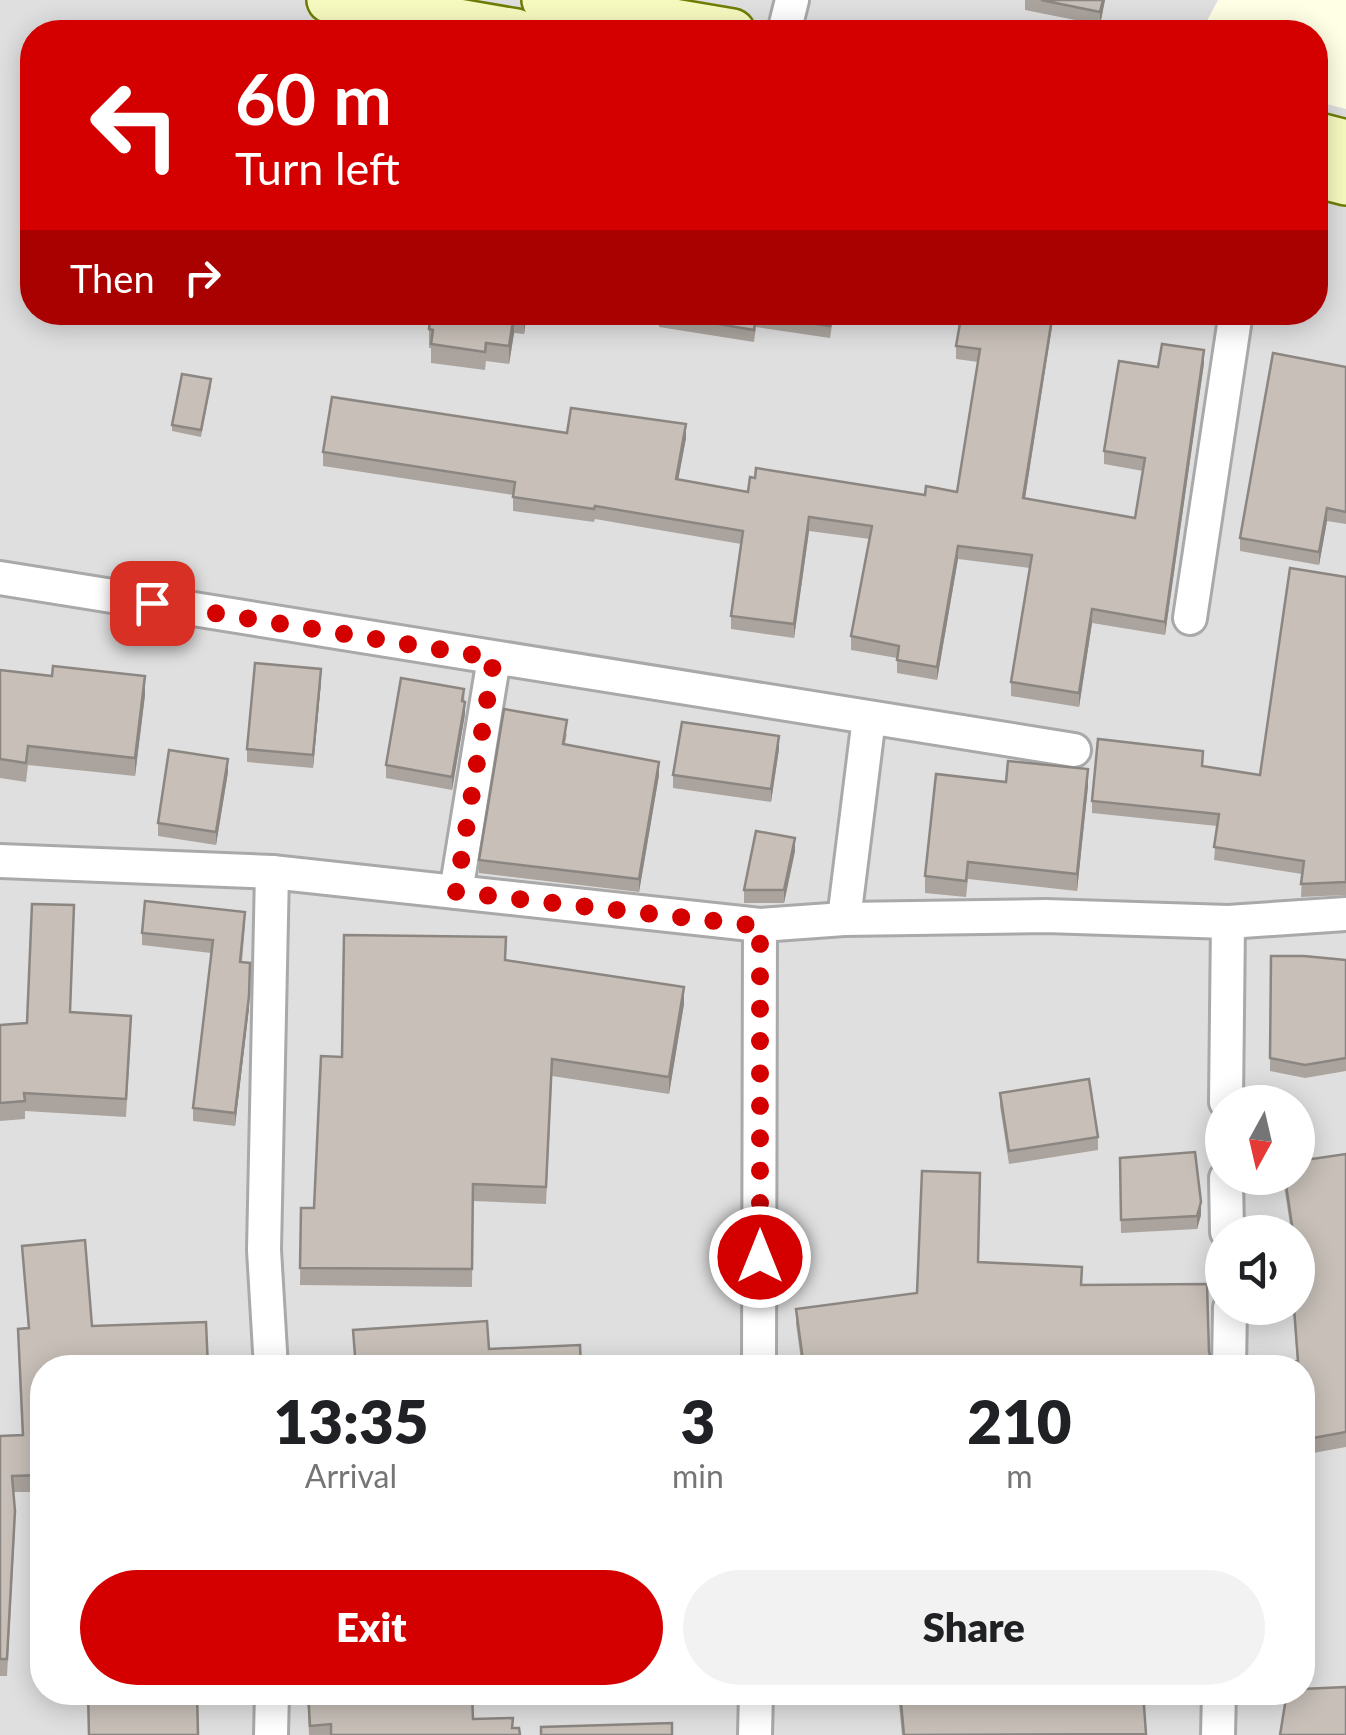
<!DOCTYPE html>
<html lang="en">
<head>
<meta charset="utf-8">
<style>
  body { margin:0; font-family:Lato,sans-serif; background:#f2f2f2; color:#202124; height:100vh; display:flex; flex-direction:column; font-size:38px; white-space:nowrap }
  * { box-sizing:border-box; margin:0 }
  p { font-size:32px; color:#757577 }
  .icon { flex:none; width:55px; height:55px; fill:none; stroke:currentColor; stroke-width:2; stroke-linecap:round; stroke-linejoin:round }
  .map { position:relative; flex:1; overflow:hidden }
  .drawer { position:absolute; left:30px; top:1355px; width:1285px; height:350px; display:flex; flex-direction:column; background:#fff; border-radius:40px; box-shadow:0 5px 25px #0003 }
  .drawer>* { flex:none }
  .guide { position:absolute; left:20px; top:20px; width:1308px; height:305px; border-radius:40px; box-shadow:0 5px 25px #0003; background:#d40000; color:#fff; overflow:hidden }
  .needle { width:65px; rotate:188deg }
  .buttons { position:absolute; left:1205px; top:1085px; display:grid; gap:20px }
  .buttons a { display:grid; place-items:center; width:110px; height:110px; border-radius:50%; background:#fff; box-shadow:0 5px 25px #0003; font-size:50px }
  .pin { position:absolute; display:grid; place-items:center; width:85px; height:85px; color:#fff; margin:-42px; border-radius:20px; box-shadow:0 5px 15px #0006 }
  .me { position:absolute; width:110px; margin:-55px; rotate:0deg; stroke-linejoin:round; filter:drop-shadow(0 0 8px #0008) }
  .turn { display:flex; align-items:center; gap:35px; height:210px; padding:0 50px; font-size:45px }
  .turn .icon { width:130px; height:130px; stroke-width:2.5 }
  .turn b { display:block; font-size:70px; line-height:85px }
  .then { display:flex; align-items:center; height:95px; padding:0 50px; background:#0003; gap:20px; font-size:38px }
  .eta { display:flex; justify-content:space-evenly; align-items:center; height:170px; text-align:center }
  .eta b { font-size:60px; font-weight:800; line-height:70px }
  .primary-button { display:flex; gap:20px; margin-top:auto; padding:20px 50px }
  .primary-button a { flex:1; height:115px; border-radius:60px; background:#d40000; color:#fff; font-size:40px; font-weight:800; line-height:115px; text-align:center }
  .primary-button a+a { background:#f2f2f2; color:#202124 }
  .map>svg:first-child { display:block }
  .residential { fill:#e0dfdf; fill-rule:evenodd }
  .education { fill:#ffffe5 }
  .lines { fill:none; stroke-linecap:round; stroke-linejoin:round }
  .minor-casing { stroke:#a9a9a9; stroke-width:38 }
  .secondary-casing { stroke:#707d05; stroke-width:50 }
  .minor { stroke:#fff; stroke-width:32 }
  .secondary { stroke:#f7fabf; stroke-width:45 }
  .wall { fill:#aba49e }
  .shaded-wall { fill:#8b8681 }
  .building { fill:#c7bfb8; stroke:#8b8681; stroke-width:2.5 }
  .route { stroke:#d40000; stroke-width:18; stroke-dasharray:0 32.4 }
</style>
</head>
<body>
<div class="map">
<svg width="1346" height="1735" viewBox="0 0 1346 1735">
  <rect width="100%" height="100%" fill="#f2efe9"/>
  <path class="residential" d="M 0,0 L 1346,0 L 1346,1735 L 0,1735 ZM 32,32 L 1315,32 L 1315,312 L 32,312 ZM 1222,1102 L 1298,1102 L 1298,1178 L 1222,1178 ZM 1222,1232 L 1298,1232 L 1298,1308 L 1222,1308 ZM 42,1368 L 1302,1368 L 1302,1692 L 42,1692 Z"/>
  <path class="education" d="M 1218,0 L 1346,0 L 1346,109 L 1315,101 L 1315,32 L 1201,32 Z"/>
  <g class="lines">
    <g class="minor-casing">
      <g id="minor">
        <path d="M 784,32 L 792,0"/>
        <path d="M 0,578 L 1074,750"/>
        <path d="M 1190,618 L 1236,312"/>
        <path d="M 0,861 L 272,872 L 760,925 L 844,919 L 1046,916 L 1228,922 L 1346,914"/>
        <path d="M 456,892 L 494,658"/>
        <path d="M 844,919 L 869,718"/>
        <path d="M 1226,1102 L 1228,922"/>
        <path d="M 1226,1178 L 1227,1232"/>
        <path d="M 271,1368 L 264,1250 L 272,872"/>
        <path d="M 759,1368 L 760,925"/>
        <path d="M 1229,1368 L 1230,1308"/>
        <path d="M 271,1735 L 272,1692"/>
        <path d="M 755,1735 L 756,1692"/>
        <path d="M 1218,1735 L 1219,1692"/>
      </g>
    </g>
    <g class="secondary-casing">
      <g id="secondary">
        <path d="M 330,0 L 516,32"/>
        <path d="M 545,0 L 732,32"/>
        <path d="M 1315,135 L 1346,143"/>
        <path d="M 1315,174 L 1346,182"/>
      </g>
    </g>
    <use href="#minor" class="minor"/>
    <use href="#secondary" class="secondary"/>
  </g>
  <g class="wall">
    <path d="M 1025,0 L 1105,0 L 1100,25 L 1025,10 Z"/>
    <path d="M 527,312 L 524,334 L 514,333 L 509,364 L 486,361 L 485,370 L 431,363 L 431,348 L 429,348 L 429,329 Z"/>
    <path d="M 659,312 L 834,312 L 830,338 L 756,327 L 754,342 L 659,327 Z"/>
    <path d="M 962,312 L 1058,312 L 1058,315 L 1054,315 L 1025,498 L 1135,518 L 1143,471 L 1104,464 L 1104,451 L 1158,367 L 1204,363 L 1165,635 L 1092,623 L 1079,707 L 1011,696 L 1011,682 L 1030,568 L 958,559 L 937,680 L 897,673 L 897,658 L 851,650 L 851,636 L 870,539 L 809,531 L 794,638 L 731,629 L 731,616 L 741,544 L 595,519 L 594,522 L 513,511 L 513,495 L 323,466 L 323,452 L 567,433 L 686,438 L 678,479 L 748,492 L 925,495 L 957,492 L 978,362 L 956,359 L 956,346 Z"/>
    <path d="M 1346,367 L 1346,524 L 1327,521 L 1319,565 L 1240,551 L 1240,538 Z"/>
    <path d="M 211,386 L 201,437 L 172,431 L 172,425 Z"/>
    <path d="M 1346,577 L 1346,895 L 1301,897 L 1302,874 L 1214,860 L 1217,826 L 1092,813 L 1092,801 L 1203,766 L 1260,775 Z"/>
    <path d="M 0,670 L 145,695 L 135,776 L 28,765 L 26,782 L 0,778 Z"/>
    <path d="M 321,682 L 313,768 L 247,762 L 247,749 Z"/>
    <path d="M 464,689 L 465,714 L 452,790 L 386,778 L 386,765 Z"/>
    <path d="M 567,733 L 565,744 L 659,775 L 639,892 L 479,873 L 479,860 Z"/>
    <path d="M 779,749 L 771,802 L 673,788 L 673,775 Z"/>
    <path d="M 228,772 L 216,845 L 158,836 L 158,823 Z"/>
    <path d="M 1006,782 L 1088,786 L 1077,891 L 968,879 L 966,897 L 925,893 L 925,876 Z"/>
    <path d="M 795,851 L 784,903 L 744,903 L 744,890 Z"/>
    <path d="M 245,925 L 242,962 L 249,1008 L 235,1126 L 193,1121 L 193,1108 L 211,953 L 142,945 L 142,933 Z"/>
    <path d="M 1271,956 L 1346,960 L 1346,1071 L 1305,1078 L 1270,1071 Z"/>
    <path d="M 505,960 L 684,1004 L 669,1094 L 552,1076 L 546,1204 L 473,1201 L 472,1287 L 300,1285 L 301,1208 L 314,1208 L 342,1057 Z"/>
    <path d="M 71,1012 L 131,1033 L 126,1117 L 25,1111 L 25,1119 L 0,1121 L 0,1025 L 27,1023 Z"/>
    <path d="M 1000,1093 L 1098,1137 L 1098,1150 L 1009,1164 L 1000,1106 Z"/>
    <path d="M 1346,1154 L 1346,1447 L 1302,1455 L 1302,1368 L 1297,1361 L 1293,1308 L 1298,1308 L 1298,1232 L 1291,1232 L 1283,1178 L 1298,1178 Z"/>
    <path d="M 1120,1158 L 1201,1215 L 1197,1229 L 1121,1233 Z"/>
    <path d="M 22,1246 L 42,1368 L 42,1492 L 13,1492 L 15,1528 L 7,1676 L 0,1676 L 0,1436 L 22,1435 L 18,1346 L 28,1328 Z"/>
    <path d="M 978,1262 L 1082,1285 L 1209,1352 L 1214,1368 L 802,1368 L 796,1324 L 796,1309 L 917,1293 Z"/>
    <path d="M 307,1692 L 472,1692 L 473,1719 L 513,1728 L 520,1735 L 309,1735 Z"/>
    <path d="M 893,1692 L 1143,1692 L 1146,1735 L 902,1735 L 898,1694 Z"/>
  </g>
  <g class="shaded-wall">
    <path d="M 1103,0 L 1105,0 L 1100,25 L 1100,12 Z"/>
    <path d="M 524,312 L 527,312 L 524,334 Z"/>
    <path d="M 1053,312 L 1054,312 L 1023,511 L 1023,498 Z"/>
    <path d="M 514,314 L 514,333 L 509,364 L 509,346 Z"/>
    <path d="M 1204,350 L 1204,363 L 1165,635 L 1165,622 Z"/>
    <path d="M 686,424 L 686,438 L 676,492 L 676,479 Z"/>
    <path d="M 1327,508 L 1327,521 L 1319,565 L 1319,552 Z"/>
    <path d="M 809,517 L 809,531 L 794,638 L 794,624 Z"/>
    <path d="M 958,546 L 958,559 L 937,680 L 937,667 Z"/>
    <path d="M 1092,609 L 1092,623 L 1079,707 L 1079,693 Z"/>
    <path d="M 321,669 L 321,682 L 313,768 L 313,755 Z"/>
    <path d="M 145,676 L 145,695 L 135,776 L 135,758 Z"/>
    <path d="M 465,702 L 465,714 L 452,790 L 452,777 Z"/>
    <path d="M 779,736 L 779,749 L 771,802 L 771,789 Z"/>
    <path d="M 228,759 L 228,772 L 216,845 L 216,832 Z"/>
    <path d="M 659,762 L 659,775 L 639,892 L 639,879 Z"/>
    <path d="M 1088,769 L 1088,786 L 1077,891 L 1077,874 Z"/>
    <path d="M 795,838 L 795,851 L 784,903 L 784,890 Z"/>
    <path d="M 250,963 L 249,1008 L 235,1126 L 235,1113 Z"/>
    <path d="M 684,987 L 684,1004 L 669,1094 L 669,1077 Z"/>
    <path d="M 1201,1202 L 1201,1215 L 1197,1229 L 1197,1216 Z"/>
  </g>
  <g class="building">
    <path d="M 1041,0 L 1103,0 L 1100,12 Z"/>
    <path d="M 431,312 L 524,312 L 524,316 L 514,314 L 509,346 L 486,343 L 485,352 L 431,344 L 433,330 L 429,329 Z"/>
    <path d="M 659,312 L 832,312 L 830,326 L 756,315 L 754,330 L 659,314 Z"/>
    <path d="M 962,312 L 1053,312 L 1023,498 L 1135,518 L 1145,458 L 1104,451 L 1119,361 L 1158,367 L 1162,344 L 1204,350 L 1165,622 L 1092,609 L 1079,693 L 1011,682 L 1032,555 L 958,546 L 937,667 L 897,660 L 899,646 L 851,636 L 872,526 L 809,517 L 794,624 L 731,616 L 743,531 L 595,506 L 594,509 L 513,497 L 515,482 L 323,452 L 332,397 L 567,433 L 571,408 L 686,424 L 676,479 L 748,492 L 750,477 L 755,478 L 756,468 L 925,495 L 926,486 L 957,492 L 980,349 L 956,346 Z"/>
    <path d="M 1273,353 L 1346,367 L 1346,512 L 1327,508 L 1319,552 L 1240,538 Z"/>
    <path d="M 182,374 L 211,379 L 201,430 L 172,425 Z"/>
    <path d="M 1290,568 L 1346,577 L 1346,882 L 1301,884 L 1304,861 L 1214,847 L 1219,814 L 1092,801 L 1098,739 L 1203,751 L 1202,766 L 1260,775 Z"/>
    <path d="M 255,663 L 321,669 L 313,755 L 247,749 Z"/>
    <path d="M 53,666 L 145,676 L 135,758 L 28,746 L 26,763 L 0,759 L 0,670 L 52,676 Z"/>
    <path d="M 401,678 L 464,689 L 462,701 L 465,702 L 452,777 L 386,765 Z"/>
    <path d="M 504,709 L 567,720 L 563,744 L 659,762 L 639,879 L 479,860 Z"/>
    <path d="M 682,722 L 779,736 L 771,789 L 673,775 Z"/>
    <path d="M 169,750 L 228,759 L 216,832 L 158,823 Z"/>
    <path d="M 1008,761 L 1088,769 L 1077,874 L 968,862 L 966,881 L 925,876 L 936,774 L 1006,782 Z"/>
    <path d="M 756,831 L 795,838 L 784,890 L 744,890 Z"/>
    <path d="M 145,901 L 245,912 L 240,962 L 250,963 L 249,996 L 235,1113 L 193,1108 L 213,940 L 142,933 Z"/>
    <path d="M 32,904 L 74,905 L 70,1012 L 131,1016 L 126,1099 L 24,1093 L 25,1101 L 0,1103 L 0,1025 L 27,1023 Z"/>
    <path d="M 344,935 L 506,937 L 505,960 L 684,987 L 669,1077 L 552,1059 L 546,1187 L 473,1184 L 472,1269 L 300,1268 L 301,1208 L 314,1208 L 321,1056 L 342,1057 Z"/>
    <path d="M 1271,956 L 1304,956 L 1346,960 L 1346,1058 L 1305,1065 L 1270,1058 Z"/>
    <path d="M 1089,1079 L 1098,1137 L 1009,1151 L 1000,1093 Z"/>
    <path d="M 1195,1152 L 1201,1202 L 1197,1216 L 1121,1220 L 1120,1158 Z"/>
    <path d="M 1346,1154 L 1346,1432 L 1302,1440 L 1302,1368 L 1284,1368 L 1284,1362 L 1298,1361 L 1294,1308 L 1298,1308 L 1298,1232 L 1293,1232 L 1285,1178 L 1298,1178 L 1298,1161 Z"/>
    <path d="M 922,1171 L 980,1173 L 978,1262 L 1082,1267 L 1081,1285 L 1207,1284 L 1209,1352 L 1214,1365 L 1010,1368 L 1011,1363 L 888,1359 L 888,1365 L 865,1368 L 804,1368 L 796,1309 L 917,1293 Z"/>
    <path d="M 85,1240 L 92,1326 L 206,1322 L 208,1368 L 42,1368 L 42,1475 L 12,1476 L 15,1511 L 7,1659 L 0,1659 L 0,1436 L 23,1435 L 18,1329 L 29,1328 L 22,1246 Z"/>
    <path d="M 487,1321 L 489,1349 L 580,1345 L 581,1368 L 356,1368 L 353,1330 Z"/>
    <path d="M 1346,1687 L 1346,1735 L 1280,1735 L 1287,1692 L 1302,1692 L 1302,1689 Z"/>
    <path d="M 88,1692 L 197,1692 L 198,1735 L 89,1735 Z"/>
    <path d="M 308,1692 L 472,1692 L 473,1719 L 513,1718 L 512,1728 L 519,1728 L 520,1735 L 331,1735 L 331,1724 L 310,1726 Z"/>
    <path d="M 900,1692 L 1143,1692 L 1146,1734 L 904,1735 Z"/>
    <path d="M 672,1723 L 672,1735 L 541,1735 L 541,1727 Z"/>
  </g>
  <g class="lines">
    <path class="route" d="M 152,603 L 494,658 L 456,892 L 760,926 L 760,1257"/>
  </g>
</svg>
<div class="buttons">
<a><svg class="needle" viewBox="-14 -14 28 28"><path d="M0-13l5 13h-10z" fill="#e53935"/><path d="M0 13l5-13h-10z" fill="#757577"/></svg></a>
<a><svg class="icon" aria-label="sound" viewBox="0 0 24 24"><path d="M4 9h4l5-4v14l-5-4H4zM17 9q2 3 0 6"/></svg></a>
</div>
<div class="pin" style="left:152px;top:603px;background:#d93025"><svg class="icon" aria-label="arrive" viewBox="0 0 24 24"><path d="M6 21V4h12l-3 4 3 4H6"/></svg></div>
<svg class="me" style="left:760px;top:1257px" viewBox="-20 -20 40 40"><circle r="17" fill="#d40000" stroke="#fff" stroke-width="3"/><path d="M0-11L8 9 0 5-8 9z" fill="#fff"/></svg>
<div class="guide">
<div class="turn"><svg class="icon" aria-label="left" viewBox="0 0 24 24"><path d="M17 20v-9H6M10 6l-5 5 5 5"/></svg><div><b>60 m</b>Turn left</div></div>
<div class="then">Then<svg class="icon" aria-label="right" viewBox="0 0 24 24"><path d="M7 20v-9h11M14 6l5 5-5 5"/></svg></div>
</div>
<section class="drawer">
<div class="eta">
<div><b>13:35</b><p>Arrival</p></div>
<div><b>3</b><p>min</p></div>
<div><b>210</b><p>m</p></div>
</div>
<div class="primary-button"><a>Exit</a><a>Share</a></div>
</section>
</div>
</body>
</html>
